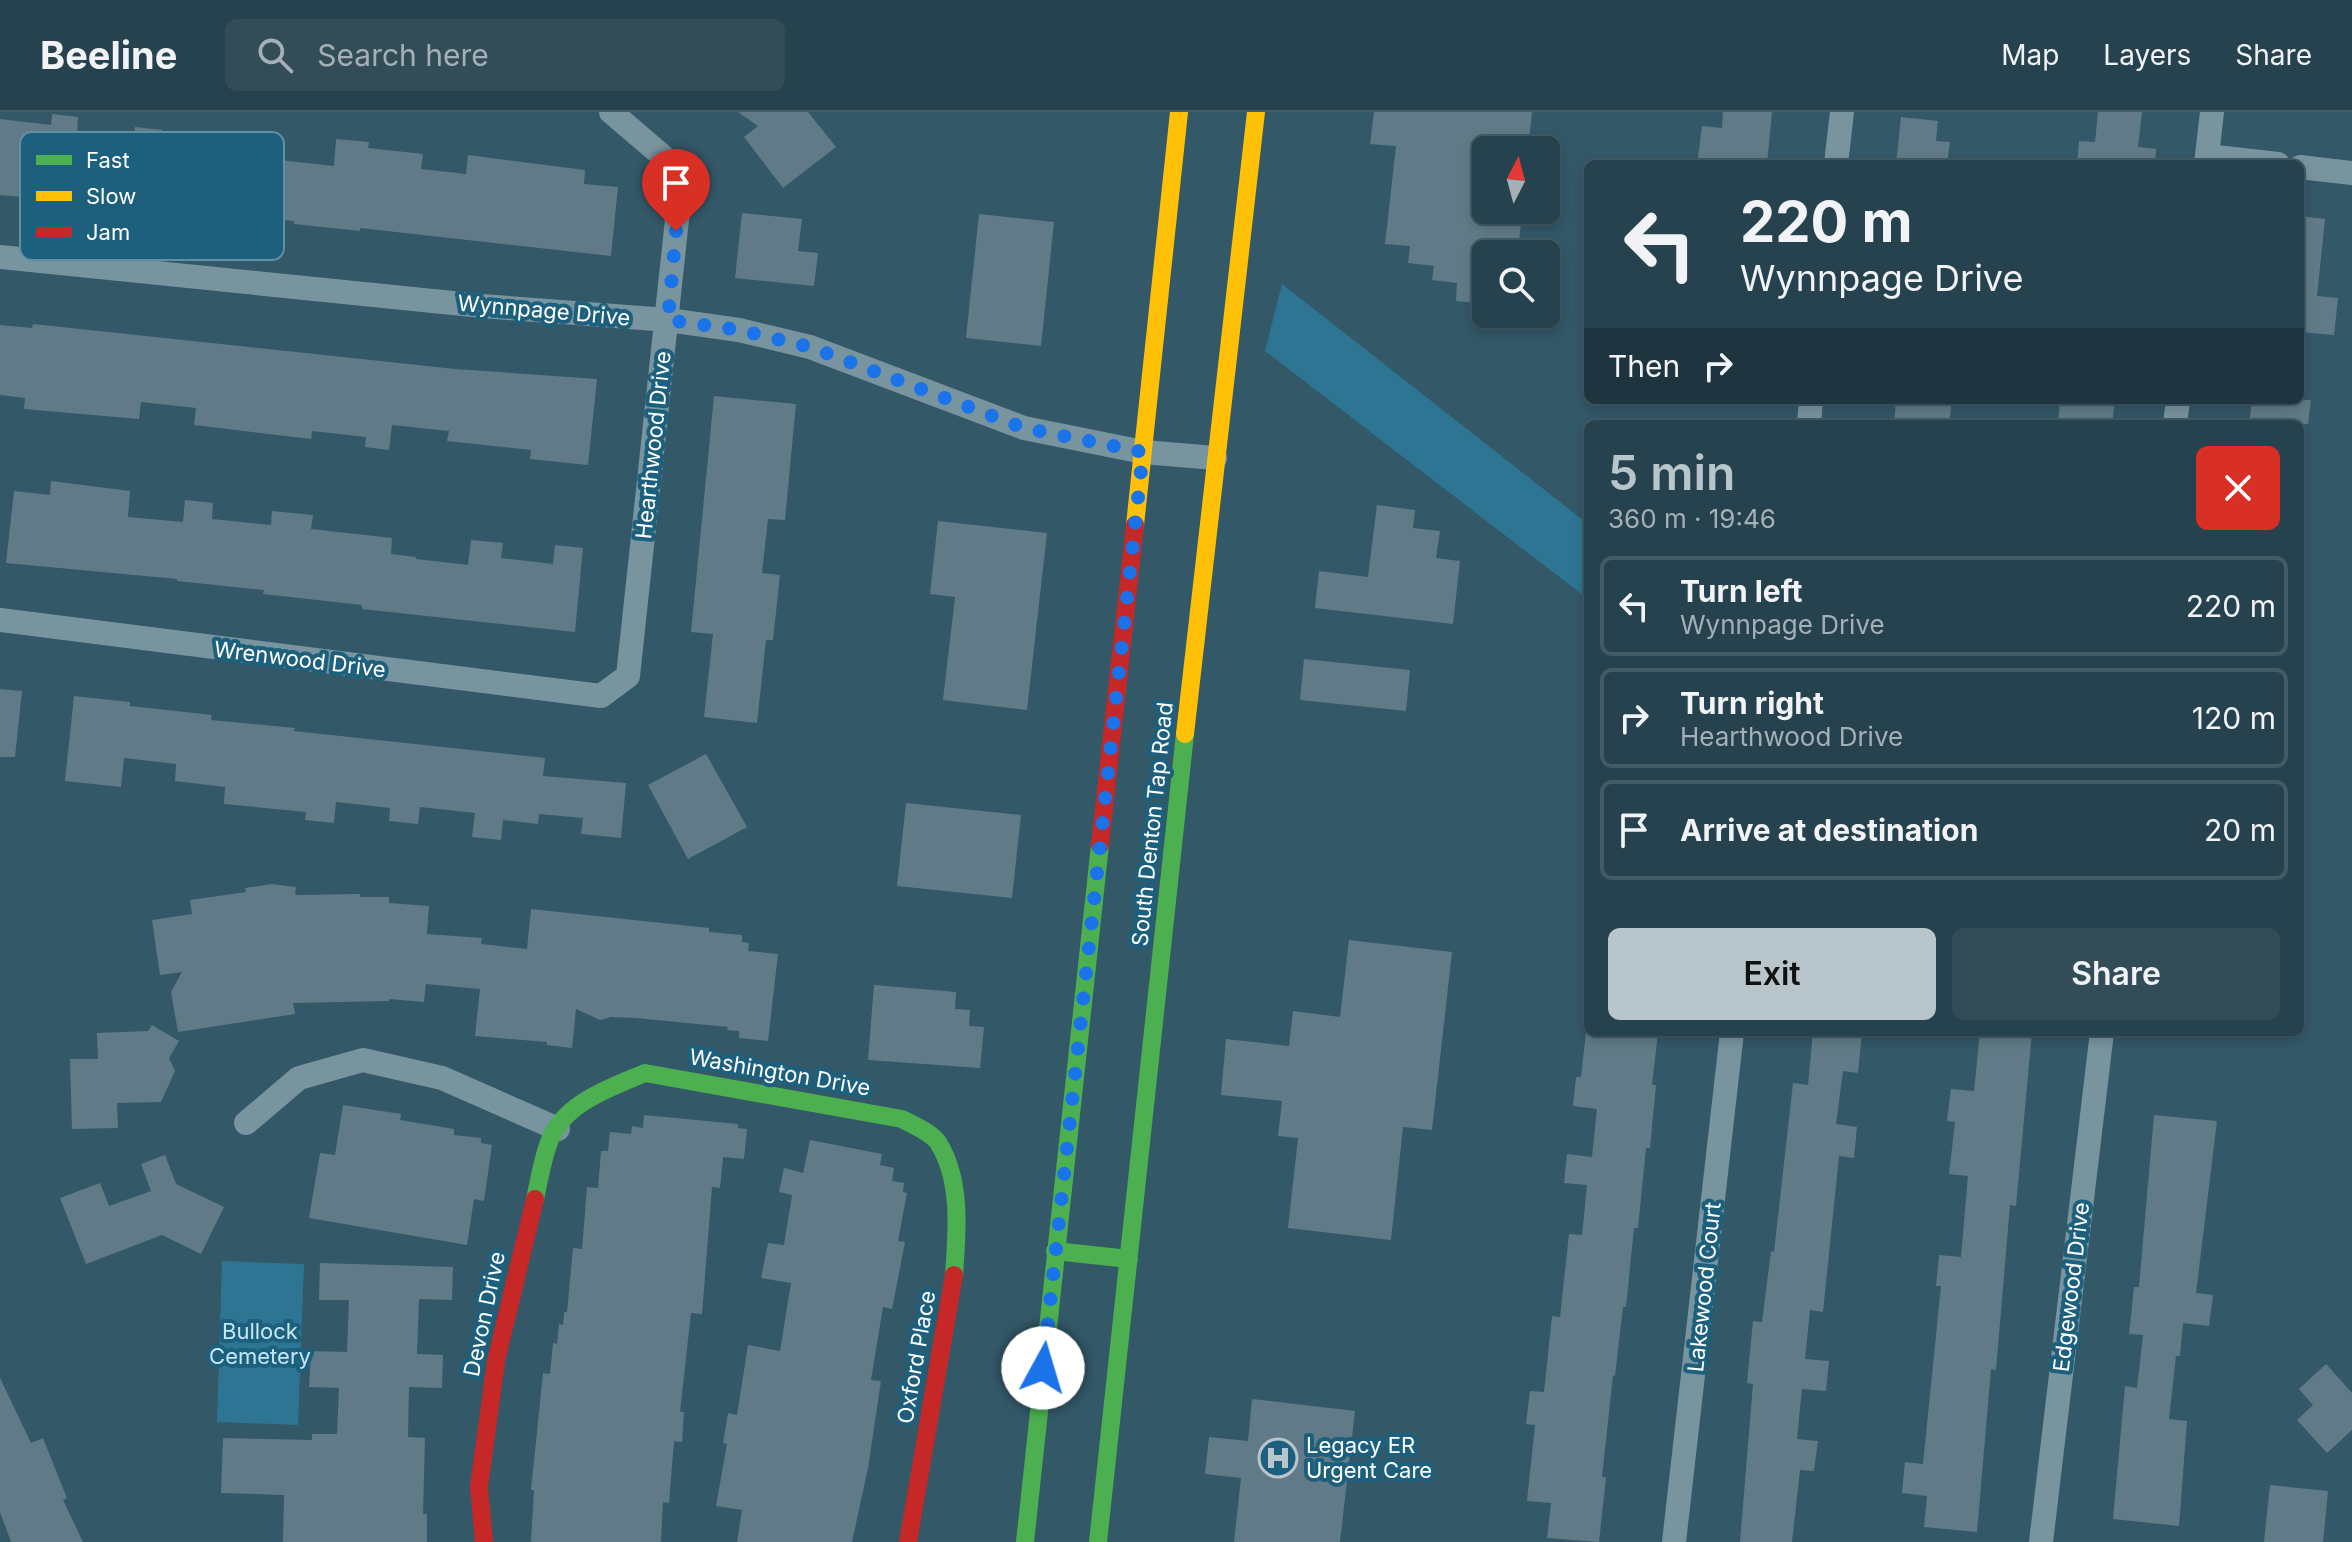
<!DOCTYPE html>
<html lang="en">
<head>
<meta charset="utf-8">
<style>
  body { margin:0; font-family:Inter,sans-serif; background:#324d58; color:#f1f3f6; height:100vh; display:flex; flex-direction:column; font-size:30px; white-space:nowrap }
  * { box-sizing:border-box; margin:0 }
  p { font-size:26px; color:#a4b0b6 }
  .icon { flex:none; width:44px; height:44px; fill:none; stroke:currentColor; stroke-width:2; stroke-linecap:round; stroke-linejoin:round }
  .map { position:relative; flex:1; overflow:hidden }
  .details { position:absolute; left:1584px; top:308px; width:720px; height:616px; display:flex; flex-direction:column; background:#26424e; border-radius:12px; box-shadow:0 4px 12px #0003,0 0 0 2px #425b66 }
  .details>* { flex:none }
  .top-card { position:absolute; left:1584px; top:48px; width:720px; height:244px; border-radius:12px; box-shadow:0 4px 12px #0003,0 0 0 2px #425b66; background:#26424e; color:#f1f3f6; overflow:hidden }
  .needle { width:52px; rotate:6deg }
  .controls { position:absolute; left:1472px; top:24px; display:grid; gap:16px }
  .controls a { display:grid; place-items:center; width:88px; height:88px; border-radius:12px; background:#26424e; box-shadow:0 4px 12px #0003,0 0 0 2px #425b66; font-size:40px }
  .pin { position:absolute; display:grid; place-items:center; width:68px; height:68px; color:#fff; margin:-82px -34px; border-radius:50% 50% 50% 0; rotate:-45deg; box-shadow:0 0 8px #0007 }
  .pin .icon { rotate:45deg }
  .me { position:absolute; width:88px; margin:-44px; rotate:6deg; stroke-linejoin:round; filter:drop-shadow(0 0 6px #0008) }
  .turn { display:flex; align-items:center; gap:28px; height:168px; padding:0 24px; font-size:36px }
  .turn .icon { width:104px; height:104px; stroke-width:2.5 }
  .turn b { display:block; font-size:56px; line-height:68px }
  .then { display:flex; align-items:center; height:76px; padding:0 24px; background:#0003; gap:16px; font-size:30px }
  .round { display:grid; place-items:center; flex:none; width:84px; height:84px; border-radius:12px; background:#324d58 }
  .head { display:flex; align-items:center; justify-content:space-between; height:136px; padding:0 24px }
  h1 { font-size:48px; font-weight:600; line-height:60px; color:#b8c5ca }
  .cta { display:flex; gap:16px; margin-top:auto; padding:16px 24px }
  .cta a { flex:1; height:92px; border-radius:12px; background:#b8c5ca; color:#111; font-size:32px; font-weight:600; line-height:92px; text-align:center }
  .cta a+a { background:#324d58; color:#f1f3f6 }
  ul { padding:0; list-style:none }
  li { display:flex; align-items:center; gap:24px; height:100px; margin:0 16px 12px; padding:0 8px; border:4px solid #425b66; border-radius:12px }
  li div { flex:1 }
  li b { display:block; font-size:30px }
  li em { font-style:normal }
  header { display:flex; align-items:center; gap:48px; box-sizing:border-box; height:112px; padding:0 40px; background:#26424e; border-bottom:2px solid #425b66 }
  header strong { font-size:38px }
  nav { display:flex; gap:44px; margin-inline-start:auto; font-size:28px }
  .search { width:560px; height:72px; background:#324d58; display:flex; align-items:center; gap:20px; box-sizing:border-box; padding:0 28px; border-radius:12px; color:#a4b0b6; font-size:30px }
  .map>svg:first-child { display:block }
  .green { fill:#2e7593 }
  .building { fill:#607b87 }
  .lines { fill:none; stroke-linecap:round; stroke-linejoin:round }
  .street { stroke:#78949f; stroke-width:24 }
  .fast { stroke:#4caf50; stroke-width:18 }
  .slow { stroke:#ffc107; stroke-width:18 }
  .jam { stroke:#c62828; stroke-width:18 }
  .route { stroke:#1a73e8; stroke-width:14; stroke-dasharray:0 25.2 }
  .labels { text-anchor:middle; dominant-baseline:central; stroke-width:8; stroke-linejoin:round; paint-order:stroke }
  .street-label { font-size:22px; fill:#fff; stroke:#1d607e }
  .park-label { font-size:22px; fill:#c4e7f6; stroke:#1d607e }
  .poi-label { font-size:22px; fill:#fff; stroke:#1d607e; text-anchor:start }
  .key { fill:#1d607e; stroke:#6190a5; stroke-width:2 }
  .key-label { font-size:22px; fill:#fff }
</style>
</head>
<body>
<header>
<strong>Beeline</strong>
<div class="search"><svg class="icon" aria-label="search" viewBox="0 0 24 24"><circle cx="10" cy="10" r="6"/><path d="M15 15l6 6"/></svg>Search here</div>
<nav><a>Map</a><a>Layers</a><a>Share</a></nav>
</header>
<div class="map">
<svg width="2352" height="1430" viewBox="0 0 2352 1430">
  <rect width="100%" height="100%" fill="#335868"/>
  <g class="green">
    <path d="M 1282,172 L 1588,412 L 1588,487 L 1265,239 Z"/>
    <path d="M 222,1149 L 304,1152 L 298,1313 L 217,1310 Z"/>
  </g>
  <g class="building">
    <path d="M 738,0 L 808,0 L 836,35 L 783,76 L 744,25 L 758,14 Z"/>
    <path d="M 1374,0 L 1532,0 L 1528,38 L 1486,38 L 1486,98 L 1523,98 L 1517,142 L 1486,142 L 1486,192 L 1456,189 L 1457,171 L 1432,168 L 1434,154 L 1408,151 L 1410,134 L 1385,132 L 1396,34 L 1370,32 Z"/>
    <path d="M 1723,0 L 1772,0 L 1767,52 L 1698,46 L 1702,14 L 1722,16 Z"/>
    <path d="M 2098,0 L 2142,0 L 2138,35 L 2156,37 L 2155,52 L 2077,52 L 2079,29 L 2095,30 Z"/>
    <path d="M 52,2 L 78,5 L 77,22 L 134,28 L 135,15 L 162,18 L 160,37 L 216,43 L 218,20 L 281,26 L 279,48 L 334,54 L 336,27 L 369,30 L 368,36 L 423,42 L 421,57 L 466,62 L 468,43 L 585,58 L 584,72 L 618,75 L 611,144 L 360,116 L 360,119 L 294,112 L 294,109 L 0,83 L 0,7 L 51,13 Z"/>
    <path d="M 1901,5 L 1938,9 L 1936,29 L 1950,30 L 1947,52 L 1896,52 Z"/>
    <path d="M 742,101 L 802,107 L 798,139 L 818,141 L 814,174 L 735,166 Z"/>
    <path d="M 979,102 L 1054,110 L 1041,234 L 966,226 Z"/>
    <path d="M 2300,104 L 2325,107 L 2317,184 L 2338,186 L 2334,223 L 2300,220 Z"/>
    <path d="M 33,212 L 455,257 L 597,267 L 588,353 L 530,347 L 531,338 L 447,329 L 449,319 L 392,313 L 389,338 L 365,335 L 366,325 L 312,319 L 311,327 L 194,313 L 196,296 L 141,290 L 139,307 L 24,297 L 25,286 L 0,283 L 0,213 L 32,216 Z"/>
    <path d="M 714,284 L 796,292 L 785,408 L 768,407 L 762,461 L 780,463 L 773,528 L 766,528 L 757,611 L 704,605 L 713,522 L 691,520 Z"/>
    <path d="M 1896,288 L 1952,288 L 1949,312 L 1894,312 Z"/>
    <path d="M 2060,288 L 2115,288 L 2112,312 L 2058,312 Z"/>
    <path d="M 2252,288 L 2311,288 L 2308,312 L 2249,312 Z"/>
    <path d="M 51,369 L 130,379 L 128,405 L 183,410 L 185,388 L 213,391 L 212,407 L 271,413 L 272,399 L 313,403 L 311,417 L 392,426 L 391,442 L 416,445 L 416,447 L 468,453 L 471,428 L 503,431 L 501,446 L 553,452 L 555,433 L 583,436 L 575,520 L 362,497 L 362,493 L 263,482 L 264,478 L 177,469 L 177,467 L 6,451 L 14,379 L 50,383 Z"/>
    <path d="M 1377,393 L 1415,398 L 1413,416 L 1440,419 L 1436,446 L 1460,449 L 1453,512 L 1315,496 L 1319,459 L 1368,465 Z"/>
    <path d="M 938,409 L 1047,421 L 1027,598 L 943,588 L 955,485 L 930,482 Z"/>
    <path d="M 1304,547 L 1410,558 L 1406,599 L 1300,588 Z"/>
    <path d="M 0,577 L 22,579 L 15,645 L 0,645 Z"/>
    <path d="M 74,584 L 130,590 L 130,594 L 212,603 L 211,608 L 295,616 L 294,619 L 545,646 L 543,664 L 626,671 L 621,726 L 581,722 L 583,706 L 539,702 L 538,712 L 503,708 L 501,728 L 472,725 L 475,701 L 420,695 L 418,712 L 389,709 L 390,696 L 336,690 L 334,711 L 305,708 L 306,700 L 224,692 L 225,675 L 175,669 L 176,652 L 124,646 L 121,675 L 65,669 Z"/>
    <path d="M 706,642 L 747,715 L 688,747 L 648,673 Z"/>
    <path d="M 906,691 L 1021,703 L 1012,786 L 897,774 Z"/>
    <path d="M 272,772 L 296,775 L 295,783 L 360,782 L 360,785 L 389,785 L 389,791 L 429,794 L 427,822 L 482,826 L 481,832 L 527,837 L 531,797 L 709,816 L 709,820 L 742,823 L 742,830 L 749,831 L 748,839 L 778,842 L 768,929 L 739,926 L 739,919 L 727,918 L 728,915 L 636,906 L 611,905 L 600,908 L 576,897 L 572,936 L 547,933 L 547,930 L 475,924 L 480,877 L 426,872 L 424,890 L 389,887 L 389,889 L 293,891 L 295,902 L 178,920 L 171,880 L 182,860 L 160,863 L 152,808 L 192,802 L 190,788 L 246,780 L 245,776 Z"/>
    <path d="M 1349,828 L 1452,840 L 1432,1018 L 1403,1015 L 1391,1128 L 1288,1116 L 1298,1026 L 1278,1024 L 1282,989 L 1221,983 L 1226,927 L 1289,934 L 1293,899 L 1340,905 Z"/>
    <path d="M 874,873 L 956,880 L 955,897 L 970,898 L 969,914 L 984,915 L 980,956 L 868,948 Z"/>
    <path d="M 152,913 L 179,929 L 169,946 L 175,959 L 161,990 L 117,991 L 118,1016 L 72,1017 L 70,947 L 98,947 L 97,921 L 148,919 Z"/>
    <path d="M 1586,920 L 1658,920 L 1652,973 L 1656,973 L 1650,1036 L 1646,1036 L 1638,1116 L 1634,1116 L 1626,1195 L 1623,1195 L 1615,1264 L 1613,1263 L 1602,1365 L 1606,1365 L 1599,1430 L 1547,1426 L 1551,1391 L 1527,1389 L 1535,1313 L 1526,1312 L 1530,1279 L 1544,1280 L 1552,1204 L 1560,1205 L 1569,1122 L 1582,1123 L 1587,1073 L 1564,1071 L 1567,1042 L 1592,1045 L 1597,997 L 1573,994 L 1576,965 L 1581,965 Z"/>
    <path d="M 1813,920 L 1862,920 L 1858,961 L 1843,959 L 1836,1012 L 1857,1015 L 1854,1046 L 1839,1044 L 1823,1200 L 1810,1198 L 1805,1247 L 1829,1249 L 1826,1279 L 1802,1277 L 1797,1327 L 1818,1329 L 1814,1359 L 1800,1358 L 1792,1430 L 1740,1430 L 1753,1272 L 1747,1271 L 1753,1209 L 1762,1210 L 1771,1139 L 1774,1140 L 1793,971 L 1808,973 Z"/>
    <path d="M 1980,920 L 2032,920 L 2016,1094 L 2010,1093 L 1996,1258 L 1991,1257 L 1977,1420 L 1924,1415 L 1927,1384 L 1902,1381 L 1905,1350 L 1923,1352 L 1941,1174 L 1936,1174 L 1939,1143 L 1961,1145 L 1968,1064 L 1949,1062 L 1955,1010 L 1947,1009 L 1951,977 L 1974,979 Z"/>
    <path d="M 343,993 L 401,1002 L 400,1008 L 454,1017 L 454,1023 L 481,1026 L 481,1031 L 492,1033 L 484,1089 L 474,1087 L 467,1133 L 309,1106 L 320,1041 L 335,1043 Z"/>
    <path d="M 644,1003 L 738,1012 L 738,1016 L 747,1017 L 744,1047 L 723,1045 L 720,1076 L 712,1075 L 702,1202 L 691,1201 L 680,1300 L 684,1300 L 682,1330 L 674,1329 L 669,1391 L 663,1390 L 661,1430 L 531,1430 L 534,1378 L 531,1378 L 543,1261 L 550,1262 L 553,1231 L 557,1232 L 559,1212 L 563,1213 L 564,1200 L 567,1200 L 573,1136 L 582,1137 L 587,1075 L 598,1076 L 601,1039 L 608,1039 L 610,1020 L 631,1022 L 632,1014 L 643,1016 Z"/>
    <path d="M 2154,1003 L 2217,1009 L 2196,1181 L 2213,1183 L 2209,1214 L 2183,1211 L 2180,1244 L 2176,1244 L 2169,1307 L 2187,1309 L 2179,1414 L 2113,1407 L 2125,1274 L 2137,1276 L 2143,1223 L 2129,1222 L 2134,1175 L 2139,1175 Z"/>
    <path d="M 810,1028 L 882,1042 L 880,1053 L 894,1056 L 892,1069 L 904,1071 L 903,1080 L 907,1081 L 898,1129 L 905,1130 L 892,1197 L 883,1195 L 871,1268 L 881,1269 L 868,1356 L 852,1430 L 737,1430 L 742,1398 L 716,1394 L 727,1332 L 723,1331 L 728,1301 L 737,1303 L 748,1233 L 780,1239 L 791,1171 L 761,1166 L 768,1131 L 784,1133 L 792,1083 L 779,1080 L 784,1056 L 803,1061 Z"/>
    <path d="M 165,1043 L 176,1072 L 224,1095 L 201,1142 L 162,1123 L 86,1152 L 60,1086 L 100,1071 L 109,1094 L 151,1079 L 141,1052 Z"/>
    <path d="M 320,1151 L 453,1155 L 452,1188 L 419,1187 L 417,1242 L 443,1243 L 442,1276 L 409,1275 L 408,1325 L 425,1326 L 423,1402 L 427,1402 L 427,1430 L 283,1430 L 284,1383 L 221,1381 L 223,1326 L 312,1328 L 312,1322 L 337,1322 L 339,1276 L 309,1275 L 311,1239 L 347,1240 L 349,1188 L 319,1188 Z"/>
    <path d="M 2326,1252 L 2352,1281 L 2352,1318 L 2327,1341 L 2297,1308 L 2313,1293 L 2299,1277 Z"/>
    <path d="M 0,1266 L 31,1331 L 43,1326 L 67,1386 L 63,1388 L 83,1430 L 11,1430 L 0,1400 Z"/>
    <path d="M 1252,1287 L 1355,1299 L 1340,1430 L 1234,1430 L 1241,1366 L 1205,1362 L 1209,1325 L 1248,1329 Z"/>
    <path d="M 2270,1373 L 2328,1379 L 2323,1430 L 2264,1430 Z"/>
  </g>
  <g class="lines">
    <g class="street">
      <path d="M 2207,44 L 2278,52"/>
      <path d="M 1836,52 L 1842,0"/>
      <path d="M 2206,52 L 2212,0"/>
      <path d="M 2300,55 L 2352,61"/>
      <path d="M 0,145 L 482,194 L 668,208 L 739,218 L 810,235 L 1024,316 L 1143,340 L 1215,346"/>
      <path d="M 1809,312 L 1811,288"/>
      <path d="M 2175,312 L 2178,288"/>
      <path d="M 0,508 L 601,584 L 628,564 L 679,89 L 666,47 L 611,0"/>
      <path d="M 246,1011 L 299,966 L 363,948 L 442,966 L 558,1017"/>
      <path d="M 1674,1430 L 1732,920"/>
      <path d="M 2041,1430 L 2102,920"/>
    </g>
    <g class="fast">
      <path d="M 535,1087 C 539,1069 542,1050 548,1033 C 561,992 609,976 645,961 L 902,1007 C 913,1013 933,1021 939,1032 C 962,1070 957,1121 954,1163"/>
      <path d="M 1055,1139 L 1129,1147"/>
      <path d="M 1025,1430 L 1100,733"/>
      <path d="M 1098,1430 L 1185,622"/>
    </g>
    <g class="slow">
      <path d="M 1135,413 L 1179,0"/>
      <path d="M 1185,622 L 1256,0"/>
    </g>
    <g class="jam">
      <path d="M 1100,733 L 1135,413"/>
      <path d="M 484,1430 L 479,1375 L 496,1249 L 535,1087"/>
      <path d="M 908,1430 L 954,1163"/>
    </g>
  </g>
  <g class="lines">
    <path class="route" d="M 676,119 L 668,208 L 739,218 L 810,235 L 1024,316 L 1143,340 L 1043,1256"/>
  </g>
  <defs>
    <g id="hospital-ring" transform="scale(2)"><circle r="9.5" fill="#1d607e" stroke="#b8c5ca" stroke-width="1.5"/><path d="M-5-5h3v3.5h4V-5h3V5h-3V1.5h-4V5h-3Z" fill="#b8c5ca"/></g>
  </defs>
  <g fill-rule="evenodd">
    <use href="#hospital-ring" x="1278" y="1346"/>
  </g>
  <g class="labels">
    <g class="street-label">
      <text transform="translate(544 198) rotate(5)">Wynnpage Drive</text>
      <text transform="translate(653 333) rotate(-84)">Hearthwood Drive</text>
      <text transform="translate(300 547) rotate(7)">Wrenwood Drive</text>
      <text transform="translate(1152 712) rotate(-84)">South Denton Tap Road</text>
      <text transform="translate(780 960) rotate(10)">Washington Drive</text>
      <text transform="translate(1704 1175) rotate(-84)">Lakewood Court</text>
      <text transform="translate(2071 1175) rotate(-83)">Edgewood Drive</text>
      <text transform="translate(484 1202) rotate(-78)">Devon Drive</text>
      <text transform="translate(916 1245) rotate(-80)">Oxford Place</text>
    </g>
    <g class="park-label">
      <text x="260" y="1219">Bullock<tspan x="260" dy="25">Cemetery</tspan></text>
    </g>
    <g class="poi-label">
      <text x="1306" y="1333">Legacy ER<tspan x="1306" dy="25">Urgent Care</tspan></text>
    </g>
  </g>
  <rect x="20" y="20" width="264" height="128" rx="12" class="key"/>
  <rect x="36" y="43" width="36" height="10" fill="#4caf50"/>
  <rect x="36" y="79" width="36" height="10" fill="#ffc107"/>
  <rect x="36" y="115" width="36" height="10" fill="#c62828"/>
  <g class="key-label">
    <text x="86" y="56">Fast</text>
    <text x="86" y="92">Slow</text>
    <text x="86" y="128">Jam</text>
  </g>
</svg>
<div class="controls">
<a><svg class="needle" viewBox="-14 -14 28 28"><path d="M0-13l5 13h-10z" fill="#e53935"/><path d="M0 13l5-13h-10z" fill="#a4b0b6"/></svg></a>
<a><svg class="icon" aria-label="search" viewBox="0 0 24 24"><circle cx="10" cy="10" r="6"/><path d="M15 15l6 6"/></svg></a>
</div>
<div class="pin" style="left:676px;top:119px;background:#d93025"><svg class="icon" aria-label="arrive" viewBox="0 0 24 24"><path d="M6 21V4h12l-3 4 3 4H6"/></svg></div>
<svg class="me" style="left:1043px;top:1256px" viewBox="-20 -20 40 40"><circle r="19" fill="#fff"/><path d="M0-13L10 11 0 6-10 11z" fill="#1a73e8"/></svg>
<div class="top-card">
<div class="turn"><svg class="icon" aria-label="left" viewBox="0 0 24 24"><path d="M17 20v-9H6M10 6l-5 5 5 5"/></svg><div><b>220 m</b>Wynnpage Drive</div></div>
<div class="then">Then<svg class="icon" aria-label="right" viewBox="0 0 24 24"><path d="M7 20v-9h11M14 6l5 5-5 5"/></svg></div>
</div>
<section class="details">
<div class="head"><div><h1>5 min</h1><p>360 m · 19:46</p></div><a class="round" style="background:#d93025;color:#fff"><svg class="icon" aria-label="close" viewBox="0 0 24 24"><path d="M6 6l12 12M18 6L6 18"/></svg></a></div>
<ul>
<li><svg class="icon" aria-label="left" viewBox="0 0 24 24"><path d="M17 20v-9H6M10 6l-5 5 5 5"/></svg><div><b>Turn left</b><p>Wynnpage Drive</p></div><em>220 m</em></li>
<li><svg class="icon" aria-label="right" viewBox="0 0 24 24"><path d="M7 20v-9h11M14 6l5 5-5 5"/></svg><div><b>Turn right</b><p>Hearthwood Drive</p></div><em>120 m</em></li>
<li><svg class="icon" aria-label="arrive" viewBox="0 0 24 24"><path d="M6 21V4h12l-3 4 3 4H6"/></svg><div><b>Arrive at destination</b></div><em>20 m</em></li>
</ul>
<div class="cta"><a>Exit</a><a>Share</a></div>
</section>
</div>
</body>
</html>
